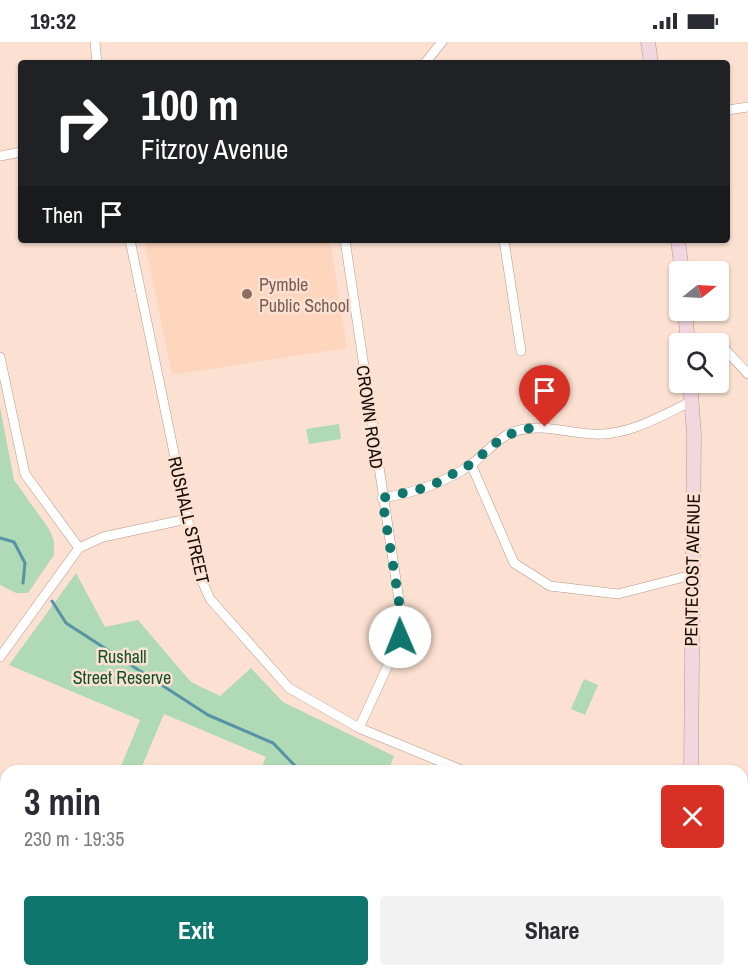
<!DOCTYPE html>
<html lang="en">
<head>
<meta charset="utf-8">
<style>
  body { margin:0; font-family:"Archivo Narrow",sans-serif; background:#f2f2f3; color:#2b2b33; height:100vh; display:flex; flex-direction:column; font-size:22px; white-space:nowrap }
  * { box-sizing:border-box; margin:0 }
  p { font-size:20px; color:#7c7c81 }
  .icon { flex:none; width:33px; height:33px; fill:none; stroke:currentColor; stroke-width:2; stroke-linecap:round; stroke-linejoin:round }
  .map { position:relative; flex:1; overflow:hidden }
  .panel { position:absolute; left:0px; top:723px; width:748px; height:212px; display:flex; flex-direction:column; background:#fff; border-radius:18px 18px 0 0; box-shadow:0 2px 4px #0004 }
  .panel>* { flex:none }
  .banner { position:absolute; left:18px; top:18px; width:712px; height:183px; border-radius:6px; box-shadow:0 2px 4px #0004; background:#202124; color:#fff; overflow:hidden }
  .needle { width:39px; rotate:72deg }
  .buttons { position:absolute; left:669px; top:219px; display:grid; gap:12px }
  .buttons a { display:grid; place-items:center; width:60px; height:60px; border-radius:6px; background:#fff; box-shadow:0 2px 4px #0004; font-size:30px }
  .pin { position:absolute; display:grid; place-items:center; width:51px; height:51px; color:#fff; margin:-62px -26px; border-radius:50% 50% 50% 0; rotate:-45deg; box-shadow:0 0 6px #0007 }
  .pin .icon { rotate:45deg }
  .me { position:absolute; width:66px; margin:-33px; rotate:359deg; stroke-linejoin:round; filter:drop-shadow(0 0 4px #0008) }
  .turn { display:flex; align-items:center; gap:21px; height:126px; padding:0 24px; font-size:27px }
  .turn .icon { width:78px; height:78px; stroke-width:2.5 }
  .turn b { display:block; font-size:42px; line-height:51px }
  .then { display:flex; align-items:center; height:57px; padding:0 24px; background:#0003; gap:12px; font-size:22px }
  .round { display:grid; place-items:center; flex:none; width:63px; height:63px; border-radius:6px; background:#f2f2f3 }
  .head { display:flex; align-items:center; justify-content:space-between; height:102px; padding:0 24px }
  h1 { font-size:36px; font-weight:700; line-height:45px }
  .action { display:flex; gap:12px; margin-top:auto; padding:12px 24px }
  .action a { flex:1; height:69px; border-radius:6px; background:#0f766e; color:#fff; font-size:24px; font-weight:700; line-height:69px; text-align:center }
  .action a+a { background:#f2f2f3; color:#2b2b33 }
  .status { display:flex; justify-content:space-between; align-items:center; height:42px; padding:0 30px; background:#fff; direction:ltr }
  .status svg { height:16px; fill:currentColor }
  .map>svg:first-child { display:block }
  .built { fill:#fed6be }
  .green { fill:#afdab5 }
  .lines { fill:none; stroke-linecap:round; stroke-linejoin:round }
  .stream { stroke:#5693a7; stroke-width:3 }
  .street-casing { stroke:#b69886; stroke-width:10 }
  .secondary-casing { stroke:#b69886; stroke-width:15 }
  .street { stroke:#fff; stroke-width:9 }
  .secondary { stroke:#f2d7df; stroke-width:14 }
  .route { stroke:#0f766e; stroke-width:10; stroke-dasharray:0 18 }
  .education-dot { fill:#8d6e63; stroke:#fce1d2; stroke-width:2 }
  .labels { text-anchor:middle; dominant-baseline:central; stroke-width:5; stroke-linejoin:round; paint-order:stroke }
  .education-label { font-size:18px; fill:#785e54; stroke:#fce1d2; text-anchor:start }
  .street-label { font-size:18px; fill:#150b05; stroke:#fce1d2 }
  .park-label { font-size:18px; fill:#105223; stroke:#fce1d2 }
</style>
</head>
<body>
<div class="status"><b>19:32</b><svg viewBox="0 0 49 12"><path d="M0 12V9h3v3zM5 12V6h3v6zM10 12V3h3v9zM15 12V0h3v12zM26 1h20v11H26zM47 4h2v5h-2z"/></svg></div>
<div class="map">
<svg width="748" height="934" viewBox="0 0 748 934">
  <rect width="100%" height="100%" fill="#fce1d2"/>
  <path class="built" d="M 144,198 L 330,198 L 347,306 L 172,333 Z"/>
  <g class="green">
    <path d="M 0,365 L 14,438 L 49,487 L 54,499 L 54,513 L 28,551 L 16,551 L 0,543 Z"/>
    <path d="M 339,382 L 341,397 L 309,402 L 306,387 Z"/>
    <path d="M 76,531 L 105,585 L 138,578 L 191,640 L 220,654 L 251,626 L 283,660 L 394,714 L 388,729 L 260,729 L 266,715 L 164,672 L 140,729 L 119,729 L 140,678 L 9,623 Z"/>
    <path d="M 584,637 L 598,643 L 585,673 L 571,667 Z"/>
  </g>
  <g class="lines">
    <g class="stream">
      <path d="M 0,496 L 14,500 L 25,521 L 23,541"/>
      <path d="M 52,559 L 66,581 L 208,673 L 273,701 L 300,729"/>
    </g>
    <g class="street-casing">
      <g id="street">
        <path d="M 95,0 L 97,21"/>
        <path d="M 425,21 L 442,0"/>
        <path d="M 728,68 L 748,65"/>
        <path d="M 0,114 L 21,110"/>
        <path d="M 130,198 L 199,532 L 210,557 L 289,646 L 359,686 L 464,729"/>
        <path d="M 345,198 L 402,578 L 401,595 L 359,686"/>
        <path d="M 504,198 L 521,309"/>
        <path d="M 687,298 L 702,297 L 716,302"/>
        <path d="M 718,303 L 724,306 L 748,332"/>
        <path d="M 0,315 L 25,432 L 79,506"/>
        <path d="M 471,422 L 514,521 L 550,544 L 618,552 L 692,533"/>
        <path d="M 382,456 C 414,451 446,440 472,422 C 486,411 498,395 516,389 C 542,381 566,391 593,392 C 628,394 661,374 692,359"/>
        <path d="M 0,615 L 79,506 L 103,495 L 187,477"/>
        <path d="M 742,773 L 748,772"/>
        <path d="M 0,888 L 6,877"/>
        <path d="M 742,895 L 748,894"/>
        <path d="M 302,934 L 304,928"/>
      </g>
    </g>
    <g class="secondary-casing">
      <g id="secondary">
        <path d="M 648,0 L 651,21"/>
        <path d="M 678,198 L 682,230"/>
        <path d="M 685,268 L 688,302"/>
        <path d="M 690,340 L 694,392 L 691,729"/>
        <path d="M 712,928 L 715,934"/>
        <path d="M 490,934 L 523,928"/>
      </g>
    </g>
    <use href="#street" class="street"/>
    <use href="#secondary" class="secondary"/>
  </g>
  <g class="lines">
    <path class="route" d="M 400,595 L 402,578 L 382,456 L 429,445 L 471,422 L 503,395 L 524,387 L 545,385"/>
  </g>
  <circle class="education-dot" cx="247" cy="252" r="6"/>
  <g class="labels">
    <g class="education-label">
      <text x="259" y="242">Pymble<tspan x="259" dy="21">Public School</tspan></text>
    </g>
    <g class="street-label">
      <text transform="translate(370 375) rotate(82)">CROWN ROAD</text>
      <text transform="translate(189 478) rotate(77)">RUSHALL STREET</text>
      <text transform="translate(692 528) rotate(-89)">PENTECOST AVENUE</text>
    </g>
    <g class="park-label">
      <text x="122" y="614">Rushall<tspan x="122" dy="21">Street Reserve</tspan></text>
    </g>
  </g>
</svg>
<div class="buttons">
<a><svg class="needle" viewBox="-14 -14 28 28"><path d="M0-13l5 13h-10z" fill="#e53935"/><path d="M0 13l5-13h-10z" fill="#7c7c81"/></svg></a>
<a><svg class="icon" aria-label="search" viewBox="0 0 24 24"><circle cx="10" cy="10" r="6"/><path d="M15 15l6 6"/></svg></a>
</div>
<div class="pin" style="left:545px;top:385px;background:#d93025"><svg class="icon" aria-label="arrive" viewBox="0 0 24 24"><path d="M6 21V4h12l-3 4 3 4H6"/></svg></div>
<svg class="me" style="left:400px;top:595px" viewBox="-20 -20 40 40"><circle r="19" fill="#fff"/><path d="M0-13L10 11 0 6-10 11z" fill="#0f766e"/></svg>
<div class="banner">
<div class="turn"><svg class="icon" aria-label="right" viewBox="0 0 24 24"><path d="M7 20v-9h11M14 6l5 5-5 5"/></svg><div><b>100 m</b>Fitzroy Avenue</div></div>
<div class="then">Then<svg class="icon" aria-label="arrive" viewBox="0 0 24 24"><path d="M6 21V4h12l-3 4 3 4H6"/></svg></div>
</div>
<section class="panel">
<div class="head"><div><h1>3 min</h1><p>230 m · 19:35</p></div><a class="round" style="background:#d93025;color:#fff"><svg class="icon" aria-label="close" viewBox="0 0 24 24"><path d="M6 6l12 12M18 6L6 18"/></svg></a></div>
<div class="action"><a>Exit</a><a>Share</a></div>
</section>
</div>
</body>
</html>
